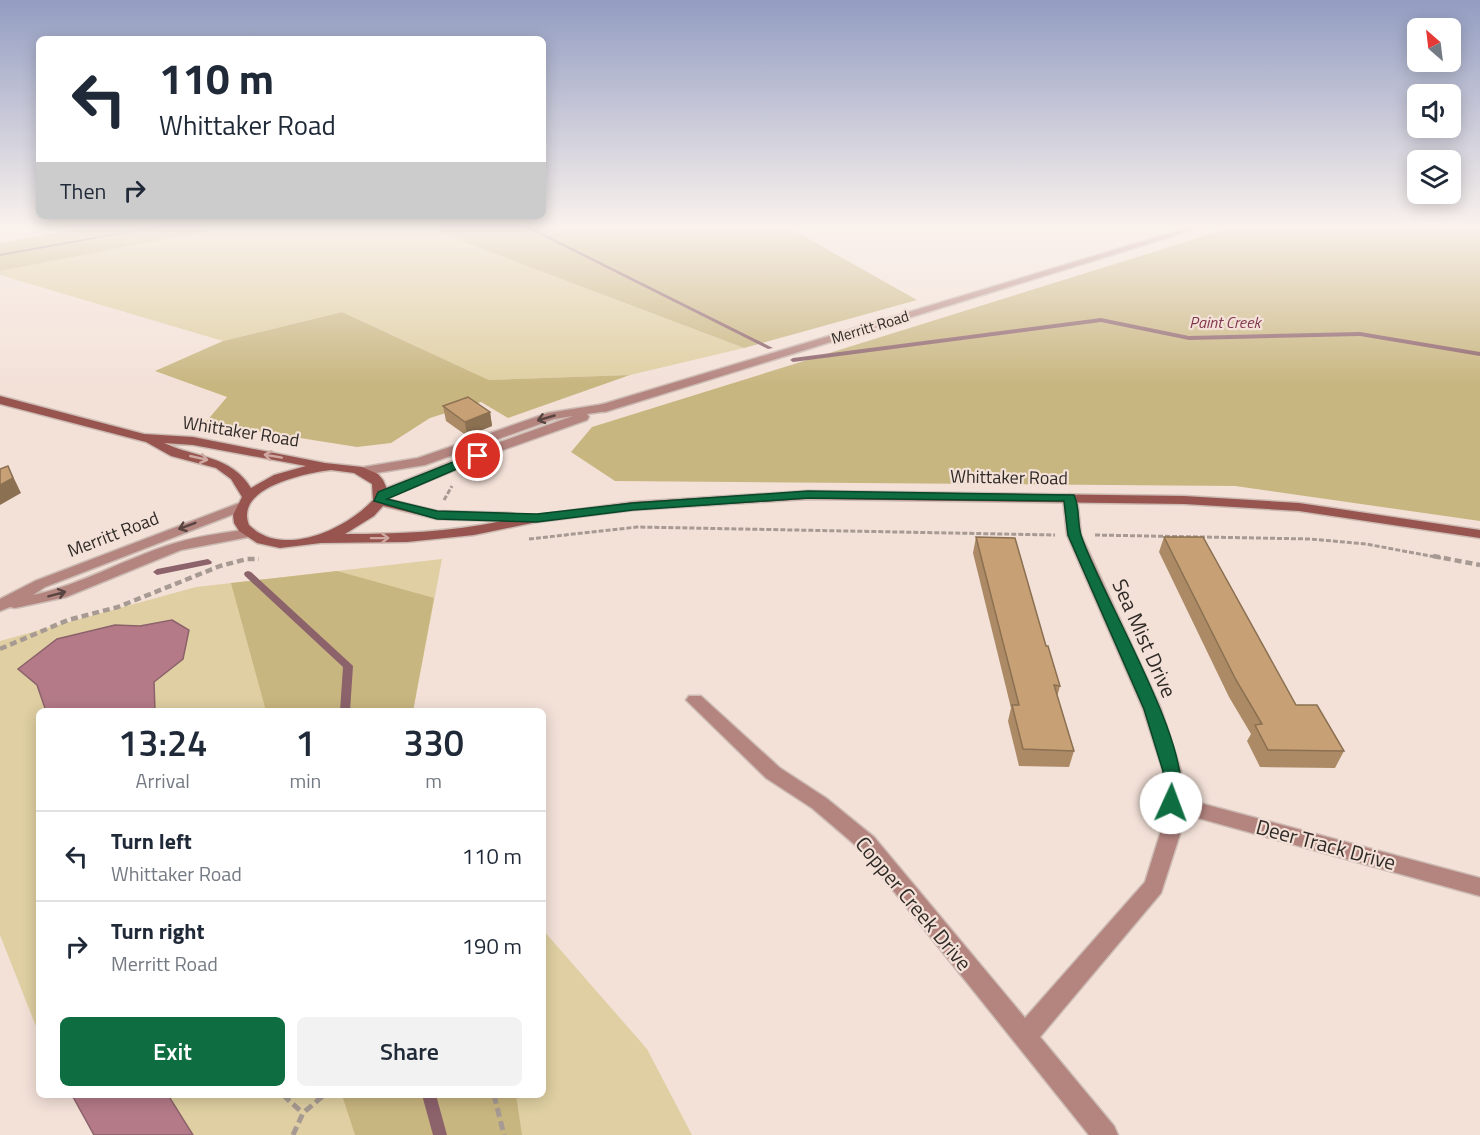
<!DOCTYPE html>
<html lang="en">
<head>
<meta charset="utf-8">
<style>
  body { margin:0; font-family:"Titillium Web",sans-serif; background:#f2f2f3; color:#1f2937; height:100vh; display:flex; flex-direction:column; font-size:22px; white-space:nowrap }
  * { box-sizing:border-box; margin:0 }
  p { font-size:20px; color:#747a83 }
  .icon { flex:none; width:33px; height:33px; fill:none; stroke:currentColor; stroke-width:2; stroke-linecap:round; stroke-linejoin:round }
  .map { position:relative; flex:1; overflow:hidden }
  .side { position:absolute; left:36px; top:708px; width:510px; height:390px; display:flex; flex-direction:column; background:#fff; border-radius:9px; box-shadow:0 3px 15px #0003 }
  .side>* { flex:none }
  .top-card { position:absolute; left:36px; top:36px; width:510px; height:183px; border-radius:9px; box-shadow:0 3px 15px #0003; background:#fff; color:#1f2937; overflow:hidden }
  .needle { width:39px; rotate:332deg }
  .buttons { position:absolute; left:1407px; top:18px; display:grid; gap:12px }
  .buttons a { display:grid; place-items:center; width:54px; height:54px; border-radius:9px; background:#fff; box-shadow:0 3px 15px #0003; font-size:30px }
  .pin { position:absolute; display:grid; place-items:center; width:51px; height:51px; color:#fff; margin:-26px; border:3px solid #fff; border-radius:50%; box-shadow:0 2px 6px #0007 }
  .me { position:absolute; width:66px; margin:-33px; rotate:2deg; stroke-linejoin:round; filter:drop-shadow(0 0 4px #0008) }
  .turn { display:flex; align-items:center; gap:21px; height:126px; padding:0 24px; font-size:27px }
  .turn .icon { width:78px; height:78px; stroke-width:2.5 }
  .turn b { display:block; font-size:42px; line-height:51px }
  .then { display:flex; align-items:center; height:57px; padding:0 24px; background:#0003; gap:12px; font-size:22px }
  .eta { display:flex; justify-content:space-evenly; align-items:center; height:102px; text-align:center }
  .eta b { font-size:36px; font-weight:600; line-height:42px }
  .action { display:flex; gap:12px; margin-top:auto; padding:12px 24px }
  .action a { flex:1; height:69px; border-radius:9px; background:#0e6d41; color:#fff; font-size:24px; font-weight:600; line-height:69px; text-align:center }
  .action a+a { background:#f2f2f3; color:#1f2937 }
  ul { padding:0; list-style:none }
  li { display:flex; align-items:center; gap:18px; height:90px; padding:0 24px; border-top:2px solid #e0e1e3 }
  li div { flex:1 }
  li b { display:block; font-size:22px }
  li em { font-style:normal }
  .map>svg:first-child { display:block }
  .green { fill:#dfcfa2 }
  .forest { fill:#c8b680 }
  .water { fill:#b47a88; stroke:#8c626b; stroke-width:1.5 }
  .lines { fill:none; stroke-linecap:round; stroke-linejoin:round }
  .stream { fill:#8c626b; fill-rule:evenodd }
  .minor-casing { stroke:#ccbcb4; stroke-width:3 }
  .tertiary-casing { stroke:#ccbcb4; stroke-width:3 }
  .secondary-casing { stroke:#ccbcb4; stroke-width:3 }
  .path-far2 { stroke:#a79a93; stroke-width:3; stroke-dasharray:5 2; stroke-linecap:butt }
  .path-far1 { stroke:#a79a93; stroke-width:4.5; stroke-dasharray:7 4; stroke-linecap:butt }
  .path { stroke:#a79a93; stroke-width:5; stroke-dasharray:9 4.5; stroke-linecap:butt }
  .minor { fill:#b4847f; fill-rule:evenodd }
  .tertiary { fill:#b4847f; fill-rule:evenodd }
  .secondary { fill:#98554f; fill-rule:evenodd }
  .wall { fill:#ab8a65 }
  .shaded-wall { fill:#8b7052 }
  .building { fill:#c7a075; stroke:#8b7052; stroke-width:1.5 }
  .oneway { stroke:#584541 }
  .oneway2 { stroke:#cfa9a1 }
  .route { fill:#0e6d41; stroke:#09472a; stroke-width:1.5 }
  .labels { text-anchor:middle; dominant-baseline:central; stroke-width:4.5; stroke-linejoin:round; paint-order:stroke }
  .far-street-label { font-size:15px; fill:#302a26; stroke:#f3e1d8 }
  .far-water-label { font-size:16px; font-style:italic; fill:#80374d; stroke:#f3e1d8 }
  .street-label { font-size:18px; fill:#302a26; stroke:#f3e1d8 }
  .near-street-label { font-size:21px; fill:#302a26; stroke:#f3e1d8 }
</style>
</head>
<body>
<div class="map">
<svg width="1480" height="1135" viewBox="0 0 1480 1135">
  <rect width="100%" height="100%" fill="#f3e1d8"/>
  <g class="green">
    <path d="M 242,225 L 419,225 L 744,348 L 630,375 L 489,380 L 342,312 L 223,341 L 0,275 L 0,271 Z"/>
    <path d="M 442,559 L 413,711 L 39,711 L 39,1034 L 0,935 L 0,641 L 196,587 Z"/>
    <path d="M 543,930 L 647,1049 L 692,1135 L 94,1135 L 72,1095 L 543,1095 Z"/>
  </g>
  <g class="forest">
    <path d="M 101,225 L 242,225 L 0,271 L 0,243 Z"/>
    <path d="M 419,225 L 784,225 L 917,300 L 744,348 Z"/>
    <path d="M 1240,225 L 1480,225 L 1480,521 L 1235,486 L 615,481 L 571,452 L 592,427 Z"/>
    <path d="M 342,312 L 489,380 L 630,375 L 508,418 L 481,402 L 430,418 L 391,443 L 357,447 L 205,423 L 227,397 L 155,371 L 223,341 Z"/>
    <path d="M 337,571 L 434,598 L 413,711 L 266,711 L 231,583 Z"/>
    <path d="M 342,1095 L 516,1095 L 522,1135 L 355,1135 Z"/>
  </g>
  <g class="water">
    <path d="M 172,620 L 189,630 L 183,659 L 154,682 L 155,711 L 46,711 L 37,685 L 18,669 L 57,639 L 115,625 L 140,626 Z"/>
    <path d="M 72,1095 L 168,1095 L 193,1135 L 94,1135 Z"/>
  </g>
  <g class="lines">
    <g class="stream">
      <path d="M 162,225 L 170,225 L 0,256 L 0,254 Z"/>
      <path d="M 521,225 L 526,225 L 773,348 L 768,349 Z"/>
      <path d="M 1101,318 L 1189,336 L 1360,332 L 1480,352 L 1480,356 L 1360,336 L 1189,340 L 1101,322 L 793,362 L 790,360 L 793,358 Z"/>
      <path d="M 208,559 L 212,562 L 211,564 L 157,575 L 153,572 L 157,569 Z"/>
      <path d="M 248,571 L 251,572 L 351,664 L 353,666 L 350,711 L 340,711 L 343,667 L 245,576 L 244,574 L 245,572 Z"/>
      <path d="M 422,1095 L 436,1095 L 447,1135 L 433,1135 Z"/>
    </g>
    <g class="minor-casing">
      <g id="minor">
        <path d="M 1197,225 L 1209,225 L 608,411 L 604,412 L 598,408 L 600,405 Z"/>
        <path d="M 1070,494 L 1077,498 L 1081,535 L 1161,709 L 1181,771 L 1181,798 L 1480,878 L 1480,896 L 1180,813 L 1180,834 L 1161,893 L 1040,1037 L 1114,1126 L 1118,1135 L 1089,1135 L 860,849 L 812,808 L 766,778 L 686,700 L 689,696 L 701,696 L 780,768 L 826,798 L 874,837 L 1025,1018 L 1145,882 L 1160,834 L 1163,771 L 1143,709 L 1067,535 L 1063,498 Z"/>
      </g>
    </g>
    <g class="tertiary-casing">
      <g id="tertiary">
        <path d="M 604,404 L 610,408 L 608,411 L 587,414 L 589,417 L 587,420 L 503,450 L 387,498 L 377,498 L 375,495 L 377,492 L 495,444 L 573,416 L 554,419 L 425,465 L 364,475 L 357,471 L 364,467 L 418,458 L 548,413 Z"/>
        <path d="M 242,502 L 247,503 L 249,506 L 247,509 L 45,587 L 33,595 C 81,585 124,559 172,544 C 197,536 223,533 249,529 L 254,530 L 256,533 L 254,536 L 181,550 L 66,597 L 15,608 L 10,607 L 0,611 L 0,599 L 35,581 Z"/>
      </g>
    </g>
    <g class="secondary-casing">
      <path id="secondary" d="M 0,396 L 144,434 L 193,437 L 325,463 L 362,467 L 378,474 L 383,480 L 388,491 L 387,499 L 437,511 L 510,513 L 515,514 L 516,518 L 633,502 L 808,491 L 1184,496 L 1299,503 L 1480,530 L 1480,538 L 1299,511 L 1184,504 L 808,499 L 633,510 L 537,522 L 474,535 L 407,542 L 321,543 L 280,548 L 257,543 L 239,531 L 234,523 L 233,515 L 242,497 L 231,479 L 216,468 L 171,456 L 146,442 L 0,404 ZM 164,443 L 193,445 L 306,466 L 274,475 L 251,488 C 231,455 196,458 164,443 ZM 331,470 L 354,473 L 372,484 L 373,500 C 346,529 283,559 249,525 C 234,487 307,473 331,470 ZM 383,506 L 437,519 L 502,521 C 450,532 398,534 345,534 L 374,516 Z"/>
    </g>
    <g class="path-far2">
      <path d="M 444,500 L 452,486"/>
      <path d="M 1095,535 L 1310,539 L 1366,544 L 1441,558"/>
      <path d="M 529,539 L 637,527 L 1055,535"/>
    </g>
    <g class="path-far1">
      <path d="M 1433,556 L 1480,565"/>
      <path d="M 0,649 L 68,620 L 118,607 L 220,566 L 247,559 L 259,559"/>
    </g>
    <g class="path">
      <path d="M 283,1095 L 303,1113"/>
      <path d="M 494,1095 L 504,1135"/>
      <path d="M 293,1135 L 303,1113 L 324,1095"/>
    </g>
    <use href="#minor" class="minor"/>
    <use href="#tertiary" class="tertiary"/>
    <use href="#secondary" class="secondary"/>
  </g>
  <g class="wall">
    <path d="M 443,406 L 490,412 L 492,426 L 467,436 L 446,421 Z"/>
    <path d="M 976,537 L 1060,686 L 1057,697 L 1074,751 L 1069,767 L 1019,766 L 1008,721 L 1011,708 L 973,553 Z"/>
    <path d="M 1164,537 L 1296,705 L 1344,751 L 1335,768 L 1260,767 L 1247,741 L 1251,734 L 1229,697 L 1159,552 Z"/>
  </g>
  <g class="shaded-wall">
    <path d="M 490,412 L 492,426 L 467,436 L 465,422 Z"/>
    <path d="M 8,466 L 21,493 L 0,505 L 0,485 Z"/>
  </g>
  <g class="building">
    <path d="M 468,397 L 490,412 L 465,422 L 443,406 Z"/>
    <path d="M 8,466 L 13,478 L 0,485 L 0,469 Z"/>
    <path d="M 976,537 L 1015,538 L 1046,646 L 1048,646 L 1060,686 L 1054,685 L 1074,751 L 1023,749 L 1012,705 L 1019,705 Z"/>
    <path d="M 1164,537 L 1203,537 L 1296,705 L 1317,705 L 1344,751 L 1268,750 L 1255,725 L 1262,724 L 1236,680 Z"/>
  </g>
  <defs><path id="oneway-shaft" d="M-6 0H5M1.5-3L5.5 0L1.5 3" fill="none" stroke-width="1.6" stroke-linecap="round" stroke-linejoin="round" transform="scale(1.5)"/></defs>
  <g class="oneway">
    <use href="#oneway-shaft" transform="translate(546 418) rotate(164)"/>
    <use href="#oneway-shaft" transform="translate(187 526) rotate(159)"/>
    <use href="#oneway-shaft" transform="translate(57 594) rotate(-15)"/>
  </g>
  <g class="oneway2">
    <use href="#oneway-shaft" transform="translate(273 456) rotate(-170)"/>
    <use href="#oneway-shaft" transform="translate(199 458) rotate(13)"/>
    <use href="#oneway-shaft" transform="translate(380 538) rotate(-1)"/>
  </g>
  <linearGradient id="sky" x2="0" y2="1"><stop stop-color="#939dc2"/><stop offset="0.59" stop-color="#faf2ed"/><stop offset="1" stop-color="#faf2ed" stop-opacity="0"/></linearGradient>
  <rect width="1480" height="384" fill="url(#sky)"/>
  <path class="route" d="M 478,452 L 484,456 L 482,458 L 387,499 L 437,511 L 537,514 L 633,503 L 808,491 L 1074,495 C 1080,507 1077,522 1081,535 C 1098,591 1203,759 1177,808 L 1165,808 L 1162,803 L 1163,771 L 1144,709 L 1068,535 L 1064,501 L 808,498 L 633,510 L 537,522 L 437,519 L 374,501 L 378,492 Z"/>
  <g class="labels">
    <g class="far-street-label">
      <text transform="translate(870 327) rotate(-17)">Merritt Road</text>
    </g>
    <g class="far-water-label">
      <text x="1225" y="322">Paint Creek</text>
    </g>
    <g class="street-label">
      <text transform="translate(241 431) rotate(9)">Whittaker Road</text>
      <text transform="translate(1009 477) rotate(1)">Whittaker Road</text>
      <text transform="translate(113 534) rotate(-21)">Merritt Road</text>
    </g>
    <g class="near-street-label">
      <text transform="translate(1145 638) rotate(66)">Sea Mist Drive</text>
      <text transform="translate(1326 844) rotate(15)">Deer Track Drive</text>
      <text transform="translate(914 903) rotate(50)">Copper Creek Drive</text>
    </g>
  </g>
</svg>
<div class="buttons">
<a><svg class="needle" viewBox="-14 -14 28 28"><path d="M0-13l5 13h-10z" fill="#e53935"/><path d="M0 13l5-13h-10z" fill="#747a83"/></svg></a>
<a><svg class="icon" aria-label="sound" viewBox="0 0 24 24"><path d="M4 9h4l5-4v14l-5-4H4zM17 9q2 3 0 6"/></svg></a>
<a><svg class="icon" aria-label="layers" viewBox="0 0 24 24"><path d="M12 4l9 5-9 5-9-5zM3 14l9 5 9-5"/></svg></a>
</div>
<div class="pin" style="left:478px;top:456px;background:#d93025"><svg class="icon" aria-label="arrive" viewBox="0 0 24 24"><path d="M6 21V4h12l-3 4 3 4H6"/></svg></div>
<svg class="me" style="left:1171px;top:803px" viewBox="-20 -20 40 40"><circle r="19" fill="#fff"/><path d="M0-13L10 11 0 6-10 11z" fill="#0e6d41"/></svg>
<div class="top-card">
<div class="turn"><svg class="icon" aria-label="left" viewBox="0 0 24 24"><path d="M17 20v-9H6M10 6l-5 5 5 5"/></svg><div><b>110 m</b>Whittaker Road</div></div>
<div class="then">Then<svg class="icon" aria-label="right" viewBox="0 0 24 24"><path d="M7 20v-9h11M14 6l5 5-5 5"/></svg></div>
</div>
<section class="side">
<div class="eta">
<div><b>13:24</b><p>Arrival</p></div>
<div><b>1</b><p>min</p></div>
<div><b>330</b><p>m</p></div>
</div>
<ul>
<li><svg class="icon" aria-label="left" viewBox="0 0 24 24"><path d="M17 20v-9H6M10 6l-5 5 5 5"/></svg><div><b>Turn left</b><p>Whittaker Road</p></div><em>110 m</em></li>
<li><svg class="icon" aria-label="right" viewBox="0 0 24 24"><path d="M7 20v-9h11M14 6l5 5-5 5"/></svg><div><b>Turn right</b><p>Merritt Road</p></div><em>190 m</em></li>
</ul>
<div class="action"><a>Exit</a><a>Share</a></div>
</section>
</div>
</body>
</html>
